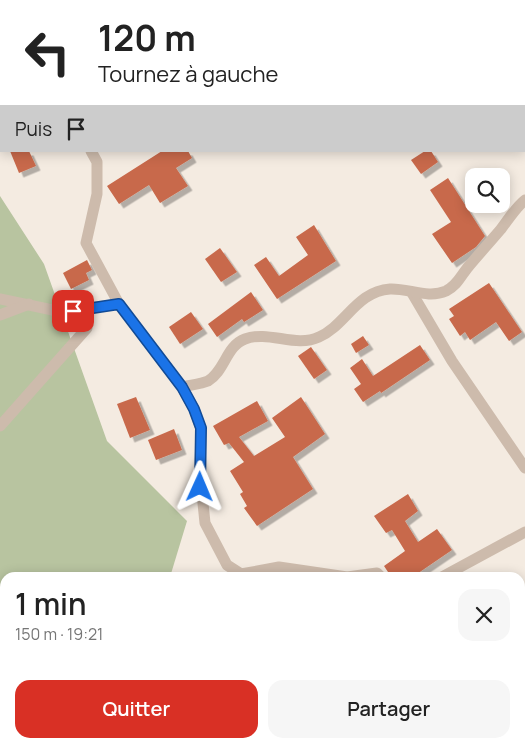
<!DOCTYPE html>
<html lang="fr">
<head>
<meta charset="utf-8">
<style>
  body { margin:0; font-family:Manrope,sans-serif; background:#f6f6f6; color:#222; height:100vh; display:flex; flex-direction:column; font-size:19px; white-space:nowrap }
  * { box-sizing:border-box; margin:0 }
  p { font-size:16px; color:#767676 }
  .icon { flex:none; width:28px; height:28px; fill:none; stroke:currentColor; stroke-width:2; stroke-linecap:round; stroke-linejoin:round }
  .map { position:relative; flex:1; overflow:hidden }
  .details { position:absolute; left:0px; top:572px; width:525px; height:176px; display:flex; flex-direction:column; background:#fff; border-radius:15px 15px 0 0; box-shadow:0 2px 12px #0003 }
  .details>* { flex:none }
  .guide { position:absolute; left:0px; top:0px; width:525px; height:152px; box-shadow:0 2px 12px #0003; background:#fff; color:#222; overflow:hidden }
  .buttons { position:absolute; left:465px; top:168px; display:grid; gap:10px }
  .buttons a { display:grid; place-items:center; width:45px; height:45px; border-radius:10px; background:#fff; box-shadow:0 2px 12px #0003; font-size:25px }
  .pin { position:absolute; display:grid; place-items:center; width:42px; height:42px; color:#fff; margin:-21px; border-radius:10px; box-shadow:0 2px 8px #0006 }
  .me { position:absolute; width:55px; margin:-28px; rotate:1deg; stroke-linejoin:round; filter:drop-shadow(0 0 4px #0008) }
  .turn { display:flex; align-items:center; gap:18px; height:105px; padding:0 15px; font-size:22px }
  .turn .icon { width:65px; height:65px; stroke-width:2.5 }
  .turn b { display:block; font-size:35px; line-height:42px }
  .then { display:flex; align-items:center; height:48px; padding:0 15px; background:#0003; gap:10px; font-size:19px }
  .round { display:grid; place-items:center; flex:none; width:52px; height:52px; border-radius:15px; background:#f6f6f6 }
  .summary { display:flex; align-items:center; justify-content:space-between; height:85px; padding:0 15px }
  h1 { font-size:30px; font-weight:600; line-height:38px }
  .button { display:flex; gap:10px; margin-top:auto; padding:10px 15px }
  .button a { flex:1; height:58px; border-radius:15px; background:#d93025; color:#fff; font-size:20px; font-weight:600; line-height:58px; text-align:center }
  .button a+a { background:#f6f6f6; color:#222 }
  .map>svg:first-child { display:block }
  .green { fill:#b8c4a0 }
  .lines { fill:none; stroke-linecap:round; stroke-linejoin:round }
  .stream { stroke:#7fb0b2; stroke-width:4 }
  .building { fill:#c8694b; filter:url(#shadow) }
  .minor { stroke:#cdbbac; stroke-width:11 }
  .route-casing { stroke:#114b97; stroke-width:12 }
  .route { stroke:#1a73e8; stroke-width:9 }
</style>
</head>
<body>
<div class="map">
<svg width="525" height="748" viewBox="0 0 525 748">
  <defs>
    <filter id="shadow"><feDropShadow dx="4.5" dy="4.5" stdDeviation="0" flood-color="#0004"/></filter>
  </defs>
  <rect width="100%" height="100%" fill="#f4ebe1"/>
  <path class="green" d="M 0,196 L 44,264 L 107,441 L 187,521 L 170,577 L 5,578 L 5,736 L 0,737 L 2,748 L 0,748 Z"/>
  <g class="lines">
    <g class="stream">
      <path d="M 461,0 L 462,1"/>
      <path d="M 524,32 L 525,32"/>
    </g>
  </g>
  <g class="building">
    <path d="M 10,151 L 29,151 L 36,166 L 19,173 Z"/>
    <path d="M 162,151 L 188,151 L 192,158 L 176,168 L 188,186 L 160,203 L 149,185 L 119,204 L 107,186 Z"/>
    <path d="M 425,151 L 431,151 L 438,162 L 421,174 L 411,160 Z"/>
    <path d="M 448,178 L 485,236 L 476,247 L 452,263 L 432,234 L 451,222 L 430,190 Z"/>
    <path d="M 314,225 L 336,261 L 277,299 L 254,265 L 266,257 L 279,276 L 308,255 L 296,237 Z"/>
    <path d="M 220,248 L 237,272 L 221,282 L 205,259 Z"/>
    <path d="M 87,260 L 92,270 L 86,273 L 89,280 L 71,289 L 63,273 Z"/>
    <path d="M 489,283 L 522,332 L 509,341 L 496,322 L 470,340 L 465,332 L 460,336 L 449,319 L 454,316 L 449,309 Z"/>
    <path d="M 251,292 L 263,310 L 244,322 L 242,319 L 217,337 L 208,324 Z"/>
    <path d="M 191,312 L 203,329 L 180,344 L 169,327 Z"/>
    <path d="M 363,336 L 369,345 L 356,353 L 351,344 Z"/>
    <path d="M 420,345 L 430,360 L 381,393 L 380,391 L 363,402 L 354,389 L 361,384 L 350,368 L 362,359 L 373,376 Z"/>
    <path d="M 311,347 L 327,370 L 314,379 L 298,356 Z"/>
    <path d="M 136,397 L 150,430 L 130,438 L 117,404 Z"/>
    <path d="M 301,397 L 325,434 L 293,457 L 313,489 L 257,526 L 244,508 L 247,506 L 240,494 L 243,492 L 230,471 L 244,462 L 229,443 L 224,445 L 213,426 L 257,401 L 268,421 L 239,437 L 254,456 L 285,437 L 272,418 Z"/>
    <path d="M 174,429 L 182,450 L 156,460 L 148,440 Z"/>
    <path d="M 408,494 L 418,511 L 405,521 L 418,542 L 437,529 L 452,550 L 411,578 L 392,578 L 384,566 L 405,551 L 392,530 L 386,533 L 374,516 Z"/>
  </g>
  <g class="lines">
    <g class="minor">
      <path d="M 21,0 L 22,1"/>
      <path d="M 91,151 L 97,162 L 97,194 L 86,243 L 119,304 L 182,387 L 194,409 L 201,429 L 200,474 L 205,523 L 227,565 L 241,574 L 279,567 L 347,577 L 377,573 L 382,578"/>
      <path d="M 412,293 L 452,361 L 525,468"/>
      <path d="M 0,299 L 62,312 L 119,304"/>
      <path d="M 0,315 L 29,304"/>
      <path d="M 182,387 C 190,385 201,384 208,381 C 225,371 226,346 245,339 C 269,330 295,348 319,337 C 345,326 357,291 390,289 C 408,288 428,299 446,291 C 458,285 461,275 469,266 C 479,254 490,242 501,229 C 508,220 516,207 525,200"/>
      <path d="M 0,426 L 87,328 L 84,310"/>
      <path d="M 440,578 L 525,532"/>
      <path d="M 520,679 L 525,681"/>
      <path d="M 274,744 L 275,748"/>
      <path d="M 429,748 L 433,744"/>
    </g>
  </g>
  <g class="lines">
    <g class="route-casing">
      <path id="route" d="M 73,311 L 119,304 L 182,387 L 194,409 L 201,428 L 200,487"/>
    </g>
    <use href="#route" class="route"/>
  </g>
</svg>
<div class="buttons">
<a><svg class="icon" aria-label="search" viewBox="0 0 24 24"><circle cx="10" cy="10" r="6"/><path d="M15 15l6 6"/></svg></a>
</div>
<div class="pin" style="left:73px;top:311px;background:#d93025"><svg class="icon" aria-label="arrive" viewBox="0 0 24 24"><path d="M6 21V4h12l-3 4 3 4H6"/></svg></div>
<svg class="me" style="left:200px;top:487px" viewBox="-20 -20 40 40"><path d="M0-17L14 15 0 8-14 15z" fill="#1a73e8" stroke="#fff" stroke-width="4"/></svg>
<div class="guide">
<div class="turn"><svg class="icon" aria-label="left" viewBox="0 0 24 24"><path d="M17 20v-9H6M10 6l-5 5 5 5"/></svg><div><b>120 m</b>Tournez à gauche</div></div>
<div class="then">Puis<svg class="icon" aria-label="arrive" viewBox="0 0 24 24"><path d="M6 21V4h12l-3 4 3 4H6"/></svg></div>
</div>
<section class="details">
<div class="summary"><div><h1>1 min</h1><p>150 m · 19:21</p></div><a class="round"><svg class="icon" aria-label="close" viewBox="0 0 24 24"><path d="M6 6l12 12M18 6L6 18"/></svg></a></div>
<div class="button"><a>Quitter</a><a>Partager</a></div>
</section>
</div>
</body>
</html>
